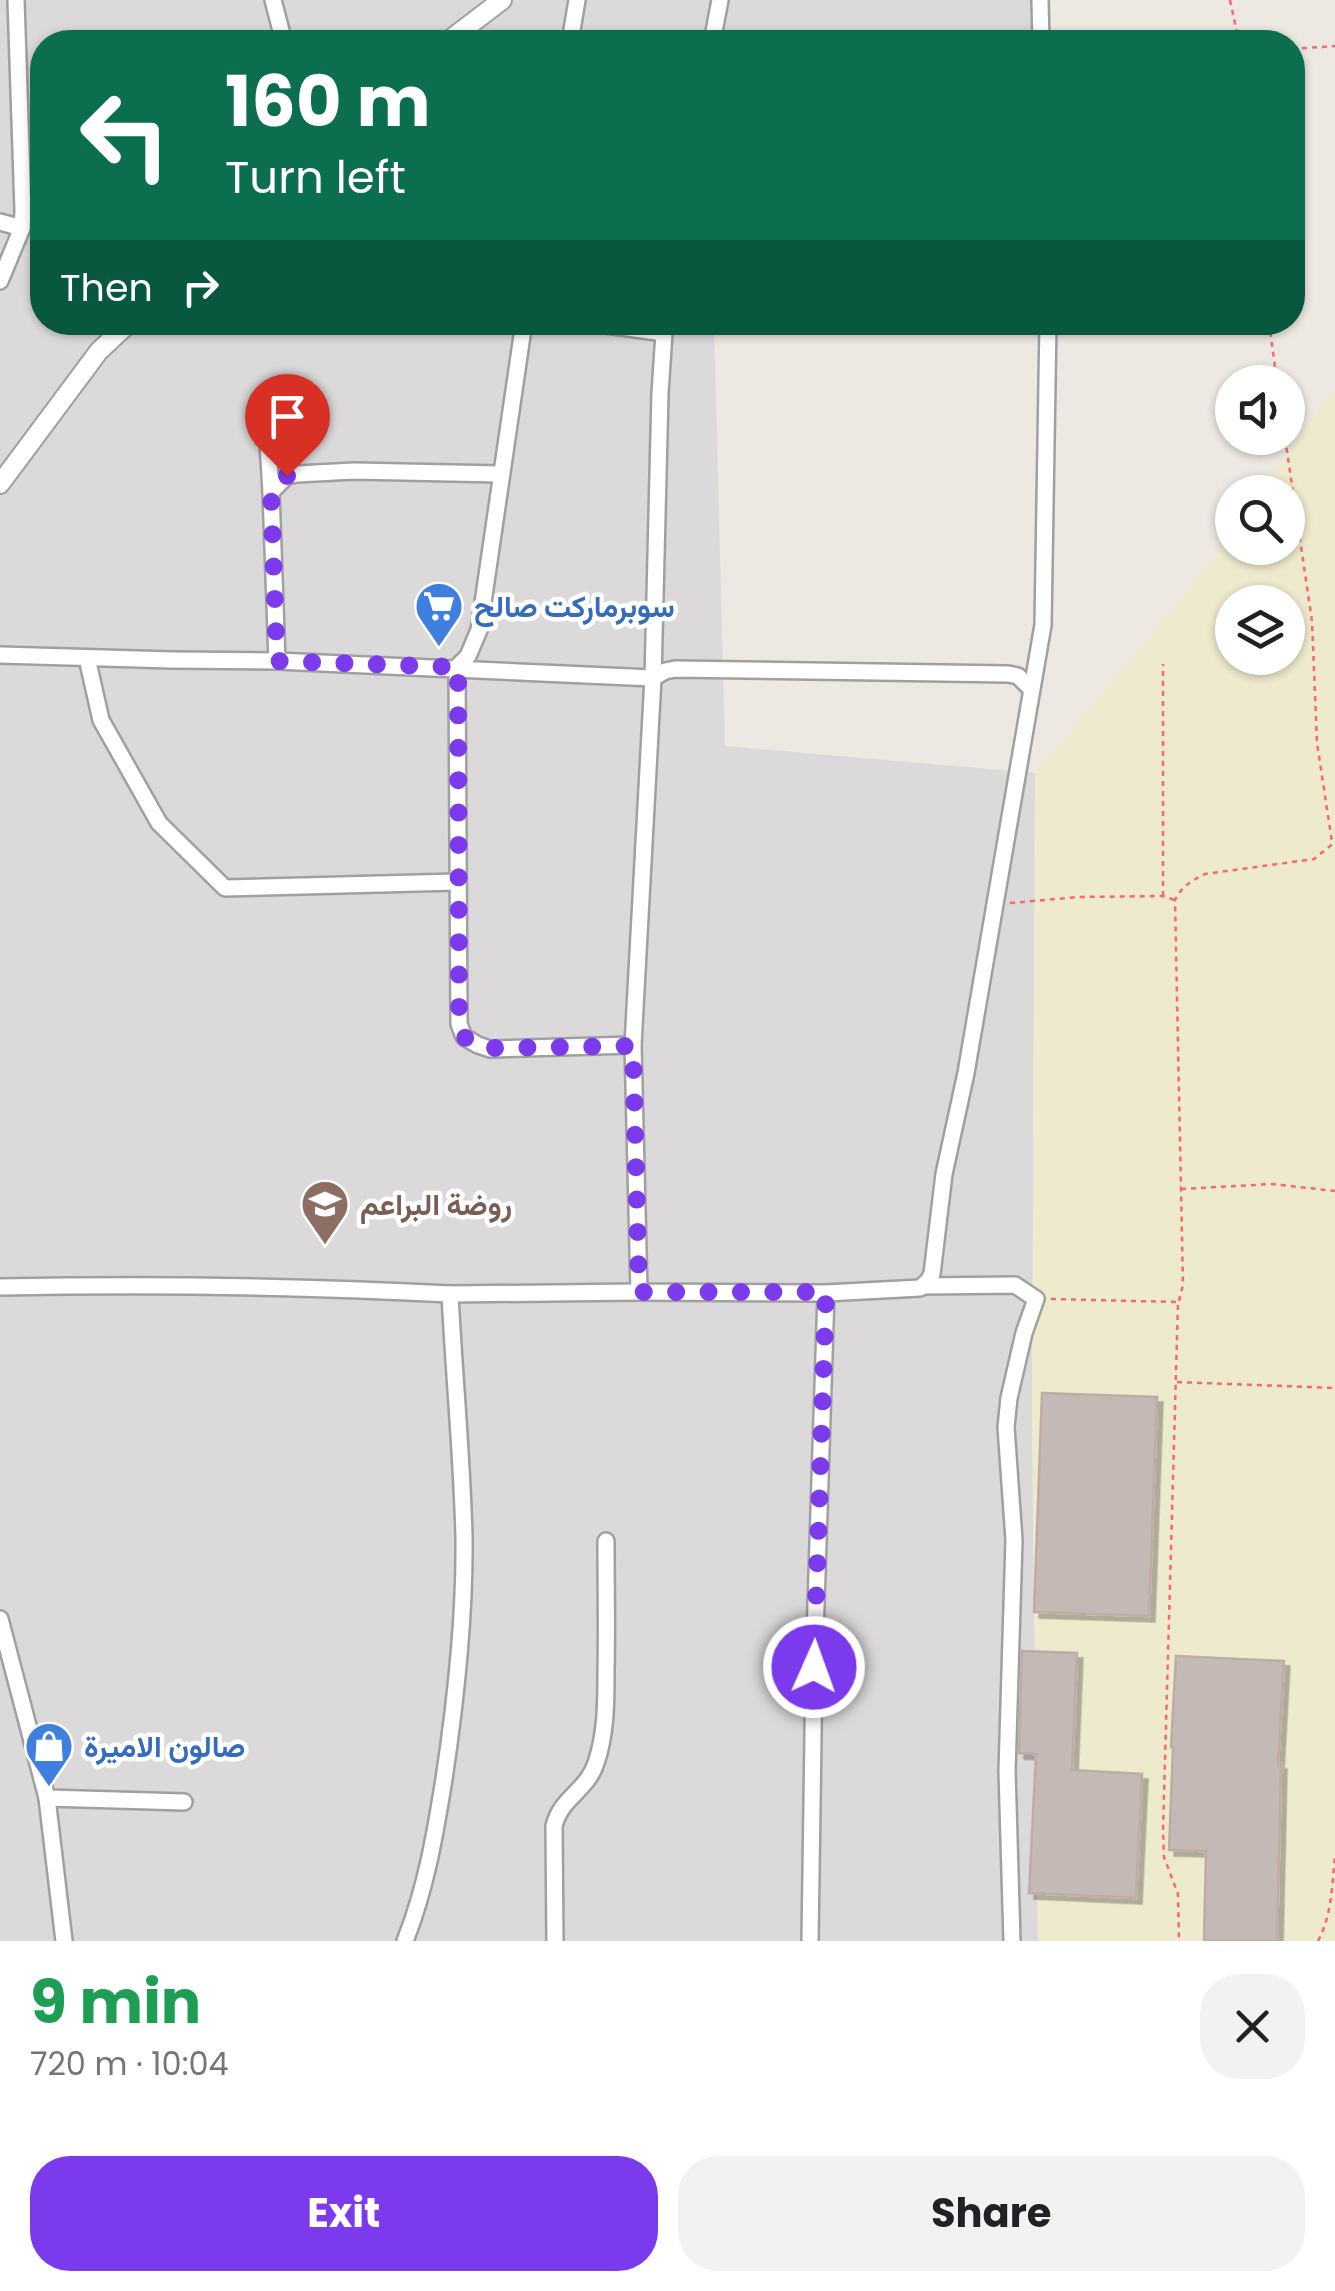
<!DOCTYPE html>
<html lang="en">
<head>
<meta charset="utf-8">
<style>
  body { margin:0; font-family:Poppins,Vazirmatn,sans-serif; background:#f2f2f2; color:#202124; height:100vh; display:flex; flex-direction:column; font-size:38px; white-space:nowrap }
  * { box-sizing:border-box; margin:0 }
  p { font-size:32px; color:#757577 }
  .icon { flex:none; width:55px; height:55px; fill:none; stroke:currentColor; stroke-width:2; stroke-linecap:round; stroke-linejoin:round }
  .map { position:relative; height:1941px; overflow:hidden }
  .details { display:flex; flex-direction:column; background:#fff; flex:1 }
  .details>* { flex:none }
  .guide { position:absolute; left:30px; top:30px; width:1275px; height:305px; border-radius:40px; box-shadow:0 2px 8px #0004; background:#0b6e4f; color:#fff; overflow:hidden }
  .tools { position:absolute; left:1215px; top:365px; display:grid; gap:20px }
  .tools a { display:grid; place-items:center; width:90px; height:90px; border-radius:50%; background:#fff; box-shadow:0 2px 8px #0004; font-size:50px }
  .pin { position:absolute; display:grid; place-items:center; width:85px; height:85px; color:#fff; margin:-102px -42px; border-radius:50% 50% 50% 0; rotate:-45deg; box-shadow:0 0 10px #0007 }
  .pin .icon { rotate:45deg }
  .me { position:absolute; width:110px; margin:-55px; rotate:2deg; stroke-linejoin:round; filter:drop-shadow(0 0 8px #0008) }
  .turn { display:flex; align-items:center; gap:35px; height:210px; padding:0 30px; font-size:45px }
  .turn .icon { width:130px; height:130px; stroke-width:2.5 }
  .turn b { display:block; font-size:70px; line-height:85px }
  .then { display:flex; align-items:center; height:95px; padding:0 30px; background:#0003; gap:20px; font-size:38px }
  .round { display:grid; place-items:center; flex:none; width:105px; height:105px; border-radius:40px; background:#f2f2f2 }
  .headline { display:flex; align-items:center; justify-content:space-between; height:170px; padding:0 30px }
  h1 { font-size:60px; font-weight:700; line-height:75px; color:#1e9e55 }
  .cta { display:flex; gap:20px; margin-top:auto; padding:20px 30px }
  .cta a { flex:1; height:115px; border-radius:40px; background:#7c3aed; color:#fff; font-size:40px; font-weight:700; line-height:115px; text-align:center }
  .cta a+a { background:#f2f2f2; color:#202124 }
  .map>svg:first-child { display:block }
  .residential { fill:#dbd9da }
  .farmland { fill:#edeacd; fill-rule:evenodd }
  .building { fill:#c5b9b5; stroke:#bfaca4; stroke-width:2.5; filter:url(#shadow) }
  .lines { fill:none; stroke-linecap:round; stroke-linejoin:round }
  .minor-casing { stroke:#a0a0a0; stroke-width:20 }
  .tertiary-casing { stroke:#a0a0a0; stroke-width:22 }
  .path { stroke:#fa6772; stroke-width:2.5; stroke-dasharray:5 5; stroke-linecap:butt }
  .minor { stroke:#fff; stroke-width:15 }
  .tertiary { stroke:#fff; stroke-width:18 }
  .route { stroke:#7c3aed; stroke-width:18; stroke-dasharray:0 32.4 }
  .labels { text-anchor:middle; dominant-baseline:central; stroke-width:9; stroke-linejoin:round; paint-order:stroke }
  .shop-label { font-size:30px; font-weight:bold; fill:#366cbe; stroke:#fff; text-anchor:start }
  .education-label { font-size:30px; font-weight:bold; fill:#785e54; stroke:#fff; text-anchor:start }
</style>
</head>
<body>
<div class="map">
<svg width="1335" height="1941" viewBox="0 0 1335 1941">
  <defs>
    <filter id="shadow"><feDropShadow dx="5.5" dy="5.5" stdDeviation="0" flood-color="#0004"/></filter>
  </defs>
  <rect width="100%" height="100%" fill="#eee8e2"/>
  <path class="residential" d="M 0,0 L 1045,0 L 1042,42 L 42,42 L 42,322 L 714,323 L 725,746 L 1035,773 L 1032,1419 L 1038,1941 L 0,1941 Z"/>
  <path class="farmland" d="M 1335,388 L 1335,1941 L 1038,1941 L 1032,1419 L 1035,773 L 1199,577 L 1232,530 L 1232,548 L 1288,548 L 1288,492 L 1260,492 ZM 1232,602 L 1288,602 L 1288,658 L 1232,658 Z"/>
  <g class="building">
    <path d="M 1042,1393 L 1157,1397 L 1149,1616 L 1034,1612 Z"/>
    <path d="M 1022,1651 L 1077,1653 L 1072,1770 L 1142,1774 L 1136,1898 L 1029,1893 L 1036,1754 L 1019,1753 Z"/>
    <path d="M 1176,1656 L 1284,1661 L 1278,1764 L 1281,1764 L 1277,1941 L 1204,1941 L 1206,1851 L 1169,1850 L 1173,1747 L 1171,1747 Z"/>
  </g>
  <g class="lines">
    <g class="minor-casing">
      <g id="minor">
        <path d="M 273,0 L 284,42"/>
        <path d="M 1040,0 L 1041,42"/>
        <path d="M 570,42 L 577,0"/>
        <path d="M 712,42 L 720,0"/>
        <path d="M 0,222 L 22,228"/>
        <path d="M 0,281 L 22,228 L 23,211 L 16,0"/>
        <path d="M 524,322 L 479,630 L 468,656 L 457,667 L 459,1024 L 464,1037 L 478,1045 L 490,1049 L 633,1045"/>
        <path d="M 585,322 L 664,333"/>
        <path d="M 667,322 L 664,333 L 660,393 L 653,678 L 633,1045 L 639,1292 L 826,1293"/>
        <path d="M 265,394 L 271,492"/>
        <path d="M 0,655 L 172,660 L 277,661 L 271,492 L 287,476 L 297,474 L 354,471 L 501,474"/>
        <path d="M 87,658 L 101,720 L 159,823 L 225,888 L 457,882"/>
        <path d="M 277,661 L 653,678 L 665,671 L 675,669 L 1008,674 L 1018,676 L 1031,689"/>
        <path d="M 924,1286 L 1015,1285 L 1036,1299 L 1024,1333 L 1009,1398 L 1006,1427 L 1014,1540 L 1007,1771 L 1012,1941"/>
        <path d="M 0,1287 C 150,1284 300,1286 450,1294 C 454,1375 462,1456 464,1537 C 465,1617 456,1699 444,1779 C 435,1835 426,1888 405,1941"/>
        <path d="M 450,1294 L 639,1292"/>
        <path d="M 0,1619 L 47,1798 L 64,1941"/>
        <path d="M 47,1798 L 184,1802"/>
        <path d="M 555,1941 L 554,1826 C 561,1797 587,1791 596,1763 C 606,1734 606,1702 606,1672 C 607,1628 606,1584 606,1541"/>
        <path d="M 810,1941 L 814,1667 L 826,1293 L 920,1288 L 928,1281 L 932,1274 L 944,1174 L 966,1073 L 1043,625 L 1048,322"/>
      </g>
    </g>
    <g class="tertiary-casing">
      <g id="tertiary">
        <path d="M 447,42 L 502,0"/>
        <path d="M 0,484 L 99,351 L 130,322"/>
      </g>
    </g>
    <g class="path">
      <path d="M 1230,0 L 1239,42"/>
      <path d="M 1292,49 L 1335,46"/>
      <path d="M 1269,322 L 1277,382"/>
      <path d="M 1285,438 L 1312,621 L 1317,743 L 1332,842"/>
      <path d="M 1163,896 L 1163,664"/>
      <path d="M 1010,903 L 1079,897 L 1163,896 L 1175,900"/>
      <path d="M 1181,1189 L 1272,1184 L 1335,1191"/>
      <path d="M 1051,1299 L 1178,1302 L 1163,1831 L 1164,1857 L 1178,1894 L 1179,1941"/>
      <path d="M 1179,1301 L 1183,1285 L 1175,900 C 1182,886 1191,881 1205,874 L 1314,859 L 1335,842"/>
      <path d="M 1177,1382 L 1335,1388"/>
      <path d="M 1318,1941 C 1332,1915 1332,1885 1335,1856"/>
    </g>
    <use href="#minor" class="minor"/>
    <use href="#tertiary" class="tertiary"/>
  </g>
  <g class="lines">
    <path class="route" d="M 287,476 L 271,492 L 277,661 L 458,667 L 459,1024 L 464,1037 L 478,1046 L 490,1048 L 633,1046 L 639,1292 L 826,1292 L 814,1667"/>
  </g>
  <defs>
    <g id="supermarket-pin" transform="scale(2.5)"><path d="M0 17L-7.5 6A9.5 9.5 0 1 1 7.5 6Z" fill="#3f7fe0" stroke="#fff"/><path d="M-6-5.5h2.5l.6 2H6L4.5 2H-2.5L-4.4-4H-6ZM-1.5 3.2a1.3 1.3 0 1 0 .1 0ZM3 3.2a1.3 1.3 0 1 0 .1 0Z" fill="#fff"/></g>
    <g id="school-pin" transform="scale(2.5)"><path d="M0 17L-7.5 6A9.5 9.5 0 1 1 7.5 6Z" fill="#8d6e63" stroke="#fff"/><path d="M0-5L7-2L0 1L-7-2ZM-4 1L0 2.5L4 1V4Q0 6-4 4Z" fill="#fff"/></g>
    <g id="shop-pin" transform="scale(2.5)"><path d="M0 17L-7.5 6A9.5 9.5 0 1 1 7.5 6Z" fill="#3f7fe0" stroke="#fff"/><path d="M-5-2.5h2.3a2.7 3.5 0 0 1 5.4 0H5L5.5 6h-11ZM-1.5-2.5h3a1.5 2.3 0 0 0-3 0Z" fill="#fff"/></g>
  </defs>
  <g fill-rule="evenodd">
    <use href="#supermarket-pin" x="439" y="606"/>
    <use href="#school-pin" x="325" y="1204"/>
    <use href="#shop-pin" x="49" y="1746"/>
  </g>
  <g class="labels">
    <g class="shop-label">
      <text x="474" y="606">سوبرماركت صالح</text>
      <text x="84" y="1746">صالون الاميرة</text>
    </g>
    <g class="education-label">
      <text x="360" y="1204">روضة البراعم</text>
    </g>
  </g>
</svg>
<div class="tools">
<a><svg class="icon" aria-label="sound" viewBox="0 0 24 24"><path d="M4 9h4l5-4v14l-5-4H4zM17 9q2 3 0 6"/></svg></a>
<a><svg class="icon" aria-label="search" viewBox="0 0 24 24"><circle cx="10" cy="10" r="6"/><path d="M15 15l6 6"/></svg></a>
<a><svg class="icon" aria-label="layers" viewBox="0 0 24 24"><path d="M12 4l9 5-9 5-9-5zM3 14l9 5 9-5"/></svg></a>
</div>
<div class="pin" style="left:287px;top:476px;background:#d93025"><svg class="icon" aria-label="arrive" viewBox="0 0 24 24"><path d="M6 21V4h12l-3 4 3 4H6"/></svg></div>
<svg class="me" style="left:814px;top:1667px" viewBox="-20 -20 40 40"><circle r="17" fill="#7c3aed" stroke="#fff" stroke-width="3"/><path d="M0-11L8 9 0 5-8 9z" fill="#fff"/></svg>
<div class="guide">
<div class="turn"><svg class="icon" aria-label="left" viewBox="0 0 24 24"><path d="M17 20v-9H6M10 6l-5 5 5 5"/></svg><div><b>160 m</b>Turn left</div></div>
<div class="then">Then<svg class="icon" aria-label="right" viewBox="0 0 24 24"><path d="M7 20v-9h11M14 6l5 5-5 5"/></svg></div>
</div>
</div>
<section class="details">
<div class="headline"><div><h1>9 min</h1><p>720 m · 10:04</p></div><a class="round"><svg class="icon" aria-label="close" viewBox="0 0 24 24"><path d="M6 6l12 12M18 6L6 18"/></svg></a></div>
<div class="cta"><a>Exit</a><a>Share</a></div>
</section>
</body>
</html>
